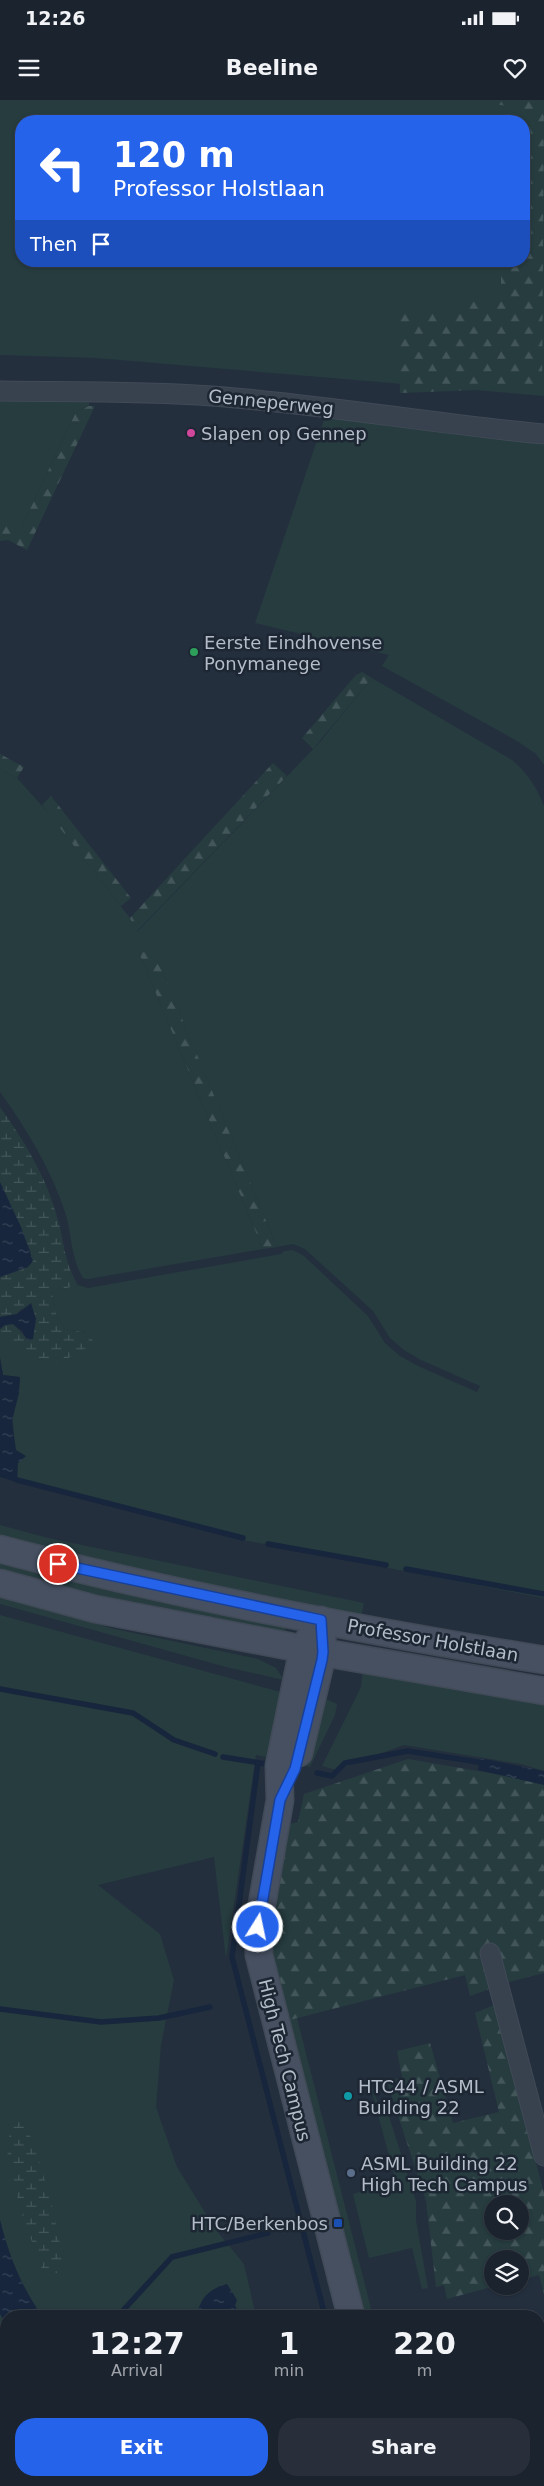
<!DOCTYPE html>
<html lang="en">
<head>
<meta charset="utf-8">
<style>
  body { margin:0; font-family:"DejaVu Sans",sans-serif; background:#282f3a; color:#f1f3f6; height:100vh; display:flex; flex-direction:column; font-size:19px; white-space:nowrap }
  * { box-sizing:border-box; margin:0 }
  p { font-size:16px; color:#a0a4aa }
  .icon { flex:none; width:28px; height:28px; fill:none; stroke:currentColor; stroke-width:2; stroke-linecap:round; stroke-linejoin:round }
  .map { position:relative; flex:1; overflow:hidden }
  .details { position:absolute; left:0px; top:2210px; width:545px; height:176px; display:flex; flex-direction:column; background:#1b232e; border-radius:20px 20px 0 0; box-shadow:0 1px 4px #0004,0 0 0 1px #39404a }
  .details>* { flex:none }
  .top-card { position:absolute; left:15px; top:15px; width:515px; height:152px; border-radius:20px; box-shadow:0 1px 4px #0004,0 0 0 1px #39404a; background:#2563eb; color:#fff; overflow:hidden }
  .controls { position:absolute; left:484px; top:2095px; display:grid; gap:10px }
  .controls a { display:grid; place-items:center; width:45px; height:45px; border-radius:50%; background:#1b232e; box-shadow:0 1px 4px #0004,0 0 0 1px #39404a; font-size:25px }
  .pin { position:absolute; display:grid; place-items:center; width:42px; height:42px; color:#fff; margin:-21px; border:2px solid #fff; border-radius:50%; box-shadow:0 1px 5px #0007 }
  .me { position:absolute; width:55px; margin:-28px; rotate:10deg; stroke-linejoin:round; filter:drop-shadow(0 0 4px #0008) }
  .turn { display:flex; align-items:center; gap:18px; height:105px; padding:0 15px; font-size:22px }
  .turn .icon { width:65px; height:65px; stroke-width:2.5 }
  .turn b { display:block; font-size:35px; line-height:42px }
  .then { display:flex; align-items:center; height:48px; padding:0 15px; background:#0003; gap:10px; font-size:19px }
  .eta { display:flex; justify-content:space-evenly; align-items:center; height:85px; text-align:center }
  .eta b { font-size:30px; font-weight:600; line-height:35px }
  .action { display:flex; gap:10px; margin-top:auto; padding:10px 15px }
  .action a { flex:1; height:58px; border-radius:20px; background:#2563eb; color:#fff; font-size:20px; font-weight:600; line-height:58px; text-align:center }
  .action a+a { background:#282f3a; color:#f1f3f6 }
  .status { display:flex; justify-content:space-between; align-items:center; height:35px; padding:0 25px; background:#1b232e; direction:ltr }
  .status svg { height:14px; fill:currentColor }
  header { display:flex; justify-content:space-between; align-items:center; height:65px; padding:0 15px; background:#1b232e; font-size:22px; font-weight:600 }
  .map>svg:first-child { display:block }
  .grass { fill:#263c3f; fill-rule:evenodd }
  .forest { fill:url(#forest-firs); fill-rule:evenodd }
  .wetland { fill:url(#wetland-marsh) }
  .water { fill:url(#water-ripples) }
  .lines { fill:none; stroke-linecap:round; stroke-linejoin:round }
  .stream { stroke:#17263c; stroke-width:5.5 }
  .street-casing { stroke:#414a57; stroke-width:21 }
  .secondary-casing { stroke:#414a57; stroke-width:29 }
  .street { stroke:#38414e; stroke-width:19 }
  .secondary { stroke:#465061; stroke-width:26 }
  .route-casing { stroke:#184099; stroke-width:12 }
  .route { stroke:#2563eb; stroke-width:9 }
  .hotel-dot { fill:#d1479c; stroke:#1d2633; stroke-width:2 }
  .leisure-dot { fill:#2e9e5b; stroke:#1d2633; stroke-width:2 }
  .culture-dot { fill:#0f9aa8; stroke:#1d2633; stroke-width:2 }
  .service-dot { fill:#5c6f8a; stroke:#1d2633; stroke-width:2 }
  .transit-dot { fill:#1a4fb4; stroke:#1d2633; stroke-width:2 }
  .labels { text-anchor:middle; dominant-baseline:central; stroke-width:5; stroke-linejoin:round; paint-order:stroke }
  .street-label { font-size:18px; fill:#b4bcc9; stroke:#1d2633 }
  .poi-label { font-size:18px; fill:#b4bcc9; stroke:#1d2633; text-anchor:start }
</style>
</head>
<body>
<div class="status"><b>12:26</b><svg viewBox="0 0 49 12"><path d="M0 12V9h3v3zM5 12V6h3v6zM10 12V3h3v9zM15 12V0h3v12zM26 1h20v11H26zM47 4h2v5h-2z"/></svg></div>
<header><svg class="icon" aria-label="menu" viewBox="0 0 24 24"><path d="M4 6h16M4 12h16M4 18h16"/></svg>Beeline<svg class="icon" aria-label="heart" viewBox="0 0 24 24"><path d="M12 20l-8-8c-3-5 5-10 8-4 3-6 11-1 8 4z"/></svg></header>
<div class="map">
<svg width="544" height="2386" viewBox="0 0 544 2386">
  <defs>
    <pattern id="forest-firs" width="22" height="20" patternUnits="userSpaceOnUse" patternTransform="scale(1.25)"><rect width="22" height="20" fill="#263c3f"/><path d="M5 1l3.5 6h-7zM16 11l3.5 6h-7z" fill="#435659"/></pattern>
    <pattern id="wetland-marsh" width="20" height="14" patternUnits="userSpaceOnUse" patternTransform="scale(1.25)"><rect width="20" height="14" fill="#263c3f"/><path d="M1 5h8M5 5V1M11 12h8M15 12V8" fill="none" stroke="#435659"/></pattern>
    <pattern id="water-ripples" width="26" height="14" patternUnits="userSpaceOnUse" patternTransform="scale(1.25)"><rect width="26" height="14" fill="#17263c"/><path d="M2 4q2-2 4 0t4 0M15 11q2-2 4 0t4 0" fill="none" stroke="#364457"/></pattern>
  </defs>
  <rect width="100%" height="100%" fill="#242f3e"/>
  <g class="grass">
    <path d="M 0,0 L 544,0 L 544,296 L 96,258 L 0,255 ZM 21,21 L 524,21 L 524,161 L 21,161 Z"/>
    <path d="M 0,300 L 89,300 L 89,306 L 76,312 L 22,426 L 0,426 Z"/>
    <path d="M 326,314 L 495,333 L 544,345 L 544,665 L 536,654 L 517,641 L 382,566 L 389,555 L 255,523 Z"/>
    <path d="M 372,578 L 512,660 C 527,672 537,688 544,706 L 544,1498 L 228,1437 L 221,1432 L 17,1382 C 18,1362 14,1343 13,1323 C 12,1309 19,1292 20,1277 L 3,1275 L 0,1258 L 0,1238 L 12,1239 L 43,1260 L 87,1233 L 65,1229 L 56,1214 L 52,1192 L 78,1185 L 88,1188 L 281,1154 L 284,1151 L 293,1150 L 304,1156 L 368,1216 L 385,1243 L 400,1256 L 418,1266 L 477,1292 L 480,1286 L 421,1260 L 404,1250 L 390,1238 L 373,1211 L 305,1149 L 293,1144 L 277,1147 L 151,845 L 139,853 L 263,1149 L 88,1179 L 83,1178 C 71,1159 72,1136 66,1115 C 51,1069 28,1031 0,992 L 0,669 L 17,678 L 53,718 L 130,818 L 137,832 L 319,643 Z"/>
    <path d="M 0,1425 L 48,1438 L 364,1503 L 361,1517 L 125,1470 L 0,1437 Z"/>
    <path d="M 0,1460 L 286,1527 L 284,1536 L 118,1502 L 0,1472 Z"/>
    <path d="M 0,1495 L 46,1507 L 110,1528 L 258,1559 L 276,1568 L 284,1580 L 226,1567 L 0,1504 Z"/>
    <path d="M 0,1515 L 288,1594 L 276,1659 L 256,1655 L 226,1859 L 214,1757 L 98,1785 L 160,1834 L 174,1880 L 161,1945 L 156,2007 L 177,2067 L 216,2130 L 244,2164 L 256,2216 L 239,2216 L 235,2205 L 237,2200 L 227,2185 L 202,2201 L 196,2216 L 42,2216 C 21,2186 9,2156 0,2120 Z"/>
    <path d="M 363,1569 L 544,1602 L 544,1671 L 521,1664 L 404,1645 L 336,1670 L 322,1666 L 361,1587 Z"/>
    <path d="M 324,1598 L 337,1604 L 335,1615 L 310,1667 L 306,1666 Z"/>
    <path d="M 297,1918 L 373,2216 L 359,2216 L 282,1922 Z"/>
    <path d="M 368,1977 L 381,2011 L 387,2010 L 416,2101 L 416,2120 L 428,2188 L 422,2189 L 412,2148 L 369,2158 L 353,2094 L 396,2082 Z"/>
    <path d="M 0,2214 L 6,2224 L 6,2270 L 0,2259 Z"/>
    <path d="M 0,2293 L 6,2302 L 6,2380 L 23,2380 L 13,2386 L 0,2386 Z"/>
    <path d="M 127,2380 L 258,2380 L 255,2386 L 128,2386 Z"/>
  </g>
  <g class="forest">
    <path d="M 483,0 L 544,0 L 542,290 L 493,284 L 476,290 L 400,293 L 397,214 L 461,214 L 462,201 L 501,202 L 501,161 L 524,161 L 524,21 L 517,21 L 516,11 L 513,7 L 482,2 Z"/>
    <path d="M 89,306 L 95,306 L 27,450 L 8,440 L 0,441 L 0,426 L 22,426 L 76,312 Z"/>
    <path d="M 362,572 L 372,578 L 313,649 L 302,638 L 356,575 Z"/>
    <path d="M 0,654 L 24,667 L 17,678 L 0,669 Z"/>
    <path d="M 273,663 L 287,676 L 136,832 L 130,818 Z"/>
    <path d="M 51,696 L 131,798 L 121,806 L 42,705 Z"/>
    <path d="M 151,844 L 277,1147 L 263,1149 L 139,853 Z"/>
    <path d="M 408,1659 L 518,1678 L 544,1685 L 544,1873 L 509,1882 L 470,1896 L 465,1875 L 282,1922 L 268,1828 L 285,1725 L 298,1722 L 304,1694 Z"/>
    <path d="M 494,1905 L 544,2093 L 544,2194 L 539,2175 L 520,2180 L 520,2159 L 492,2159 L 492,2186 L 495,2186 L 447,2199 L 444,2185 L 436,2187 L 426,2101 L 387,1982 L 402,1977 L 397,1951 L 430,1943 L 453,2023 L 499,2012 L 475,1913 ZM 492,2104 L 520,2104 L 520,2131 L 492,2131 Z"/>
    <path d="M 544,2316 L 544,2386 L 475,2386 L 473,2380 L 539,2380 L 539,2318 Z"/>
    <rect x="57" y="2380" width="42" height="6"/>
  </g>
  <g class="wetland">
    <path d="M 0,1007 C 25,1042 47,1078 58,1120 C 64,1142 65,1165 78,1185 L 52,1192 L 56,1214 L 65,1229 L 87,1233 L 94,1242 C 81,1252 58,1268 41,1259 C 25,1251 19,1240 0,1238 L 0,1229 L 5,1225 L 13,1224 L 27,1239 L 22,1208 L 17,1214 L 0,1217 L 0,1177 L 28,1167 L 31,1152 L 0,1082 Z"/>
    <path d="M 12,2017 L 23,2022 L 34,2044 L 51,2101 L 63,2158 L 58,2173 L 43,2172 L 20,2109 L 7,2051 Z"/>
  </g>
  <g class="water">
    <path d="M 0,1082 L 21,1127 L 33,1161 L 28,1167 L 0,1177 Z"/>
    <path d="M 31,1203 L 36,1219 L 33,1239 L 27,1240 L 22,1231 L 13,1224 L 5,1225 L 0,1229 L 0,1217 L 17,1214 Z"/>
    <path d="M 0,1258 L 3,1275 L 20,1277 L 19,1293 L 12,1321 L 16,1350 L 26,1356 L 18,1363 L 17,1382 L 0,1377 Z"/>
    <path d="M 480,1658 L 544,1671 L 544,1685 L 478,1670 Z"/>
    <path d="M 0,2120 C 9,2156 21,2186 42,2216 L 6,2216 L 6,2224 L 0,2214 Z"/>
    <path d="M 227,2184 L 237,2200 L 235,2205 L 239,2216 L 196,2216 C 201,2198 208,2189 227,2184 Z"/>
    <path d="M 99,2380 L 127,2380 L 128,2386 L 99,2386 Z"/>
  </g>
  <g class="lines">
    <g class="stream">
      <path d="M 0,1372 L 17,1380 L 243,1438"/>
      <path d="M 268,1444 L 386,1465"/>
      <path d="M 406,1469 L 544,1494"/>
      <path d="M 0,1589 L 133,1613 L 174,1640 L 215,1654"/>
      <path d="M 223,1657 L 273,1665"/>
      <path d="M 258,1663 L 232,1857 L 325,2216"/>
      <path d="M 317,1673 L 332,1676 L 345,1663 L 408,1651 L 484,1663"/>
      <path d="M 0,1909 L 101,1922 L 159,1918 L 210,1907"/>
      <path d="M 118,2216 L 172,2157 L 268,2133"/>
      <path d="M 367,2380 L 369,2386"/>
    </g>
    <g class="street-casing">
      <g id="street">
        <path d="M 0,291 C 71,292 142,291 212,296 C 323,304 433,324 544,334"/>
        <path d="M 490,1853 L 544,2056"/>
      </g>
    </g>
    <g class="secondary-casing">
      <g id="secondary">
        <path d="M 0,1449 C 179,1496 362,1530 544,1560"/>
        <path d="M 0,1483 L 95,1509 L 303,1549 L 544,1591"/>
        <path d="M 321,1520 L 303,1549 L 279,1666 L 280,1700 L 258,1827 L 259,1855 L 351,2216"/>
        <path d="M 299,1653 L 323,1552 L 322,1535"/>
        <path d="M 393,2380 L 394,2386"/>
      </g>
    </g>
    <use href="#street" class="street"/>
    <use href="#secondary" class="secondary"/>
  </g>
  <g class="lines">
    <g class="route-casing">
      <path id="route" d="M 58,1464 L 321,1520 L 323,1552 L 322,1560 L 295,1669 L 280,1700 L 258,1827"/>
    </g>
    <use href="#route" class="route"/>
  </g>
  <circle class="hotel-dot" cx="191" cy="333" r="5"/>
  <circle class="leisure-dot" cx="194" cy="552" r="5"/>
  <circle class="culture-dot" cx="348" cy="1996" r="5"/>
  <circle class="service-dot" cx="351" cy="2073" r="5"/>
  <rect class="transit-dot" x="333" y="2118" width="10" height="10" rx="2.5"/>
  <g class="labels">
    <g class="street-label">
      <text transform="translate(271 302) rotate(6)">Genneperweg</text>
      <text transform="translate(433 1540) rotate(10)">Professor Holstlaan</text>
      <text transform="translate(285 1960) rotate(76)">High Tech Campus</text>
    </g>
    <g class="poi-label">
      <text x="201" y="333">Slapen op Gennep</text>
      <text x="204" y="542">Eerste Eindhovense<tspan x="204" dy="21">Ponymanege</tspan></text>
      <text x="358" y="1986">HTC44 / ASML<tspan x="358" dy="21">Building 22</tspan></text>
      <text x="361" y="2063">ASML Building 22<tspan x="361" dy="21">High Tech Campus</tspan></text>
      <text x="328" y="2123" text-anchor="end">HTC/Berkenbos</text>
    </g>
  </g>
</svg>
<div class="controls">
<a><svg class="icon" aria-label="search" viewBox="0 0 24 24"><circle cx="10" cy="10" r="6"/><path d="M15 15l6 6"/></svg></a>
<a><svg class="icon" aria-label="layers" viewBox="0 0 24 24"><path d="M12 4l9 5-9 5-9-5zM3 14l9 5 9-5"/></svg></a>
</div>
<div class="pin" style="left:58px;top:1464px;background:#d93025"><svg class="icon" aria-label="arrive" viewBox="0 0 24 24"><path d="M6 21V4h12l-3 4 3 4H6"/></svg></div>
<svg class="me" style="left:258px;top:1827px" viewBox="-20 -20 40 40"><circle r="17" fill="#2563eb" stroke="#fff" stroke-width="3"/><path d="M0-11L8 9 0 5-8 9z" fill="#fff"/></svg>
<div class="top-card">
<div class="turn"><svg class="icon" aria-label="left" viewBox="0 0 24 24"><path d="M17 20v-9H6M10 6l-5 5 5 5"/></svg><div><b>120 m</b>Professor Holstlaan</div></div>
<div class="then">Then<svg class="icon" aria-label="arrive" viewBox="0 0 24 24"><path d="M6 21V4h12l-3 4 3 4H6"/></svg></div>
</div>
<section class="details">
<div class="eta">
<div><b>12:27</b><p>Arrival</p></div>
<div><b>1</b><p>min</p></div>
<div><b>220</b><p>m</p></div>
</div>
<div class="action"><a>Exit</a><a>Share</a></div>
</section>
</div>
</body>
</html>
